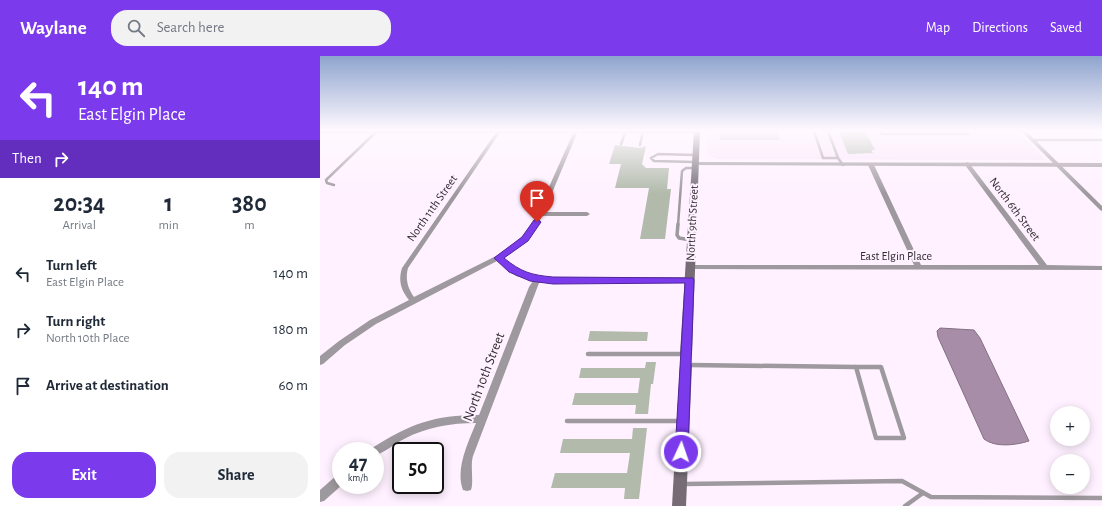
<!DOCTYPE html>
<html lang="en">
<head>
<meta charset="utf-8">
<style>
  body { margin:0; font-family:"Alegreya Sans",sans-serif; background:#f2f2f3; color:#1f2937; height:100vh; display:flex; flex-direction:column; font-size:15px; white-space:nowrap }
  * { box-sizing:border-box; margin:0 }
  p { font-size:13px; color:#747a83 }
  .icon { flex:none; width:22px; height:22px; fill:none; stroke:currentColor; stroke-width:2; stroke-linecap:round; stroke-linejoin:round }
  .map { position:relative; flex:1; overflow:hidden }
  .details { display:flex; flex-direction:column; background:#fff; width:320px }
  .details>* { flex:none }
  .banner { background:#7c3aed; color:#fff; overflow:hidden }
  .controls { position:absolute; left:730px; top:350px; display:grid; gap:8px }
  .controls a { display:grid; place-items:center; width:40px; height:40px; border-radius:50%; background:#fff; box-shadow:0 2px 10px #0003; font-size:20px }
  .speed { position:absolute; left:12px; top:386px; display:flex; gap:8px; font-size:20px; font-weight:700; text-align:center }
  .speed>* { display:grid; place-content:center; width:52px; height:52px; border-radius:50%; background:#fff; box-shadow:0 2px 10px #0003; line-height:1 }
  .speed small { font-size:10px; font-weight:400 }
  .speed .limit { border:2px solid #111; border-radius:6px; background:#fff; color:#111 }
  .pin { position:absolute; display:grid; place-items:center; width:34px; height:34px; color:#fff; margin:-41px -17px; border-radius:50% 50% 50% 0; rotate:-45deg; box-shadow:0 0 4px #0007 }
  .pin .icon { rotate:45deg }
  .me { position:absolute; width:44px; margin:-22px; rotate:3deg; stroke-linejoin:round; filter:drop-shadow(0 0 3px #0008) }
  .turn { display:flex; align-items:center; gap:14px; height:84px; padding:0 12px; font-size:18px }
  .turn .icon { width:52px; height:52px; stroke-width:2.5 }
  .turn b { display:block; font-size:28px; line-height:34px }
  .then { display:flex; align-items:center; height:38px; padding:0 12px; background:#0003; gap:8px; font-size:15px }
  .eta { display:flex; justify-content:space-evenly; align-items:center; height:68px; text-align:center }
  .eta b { font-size:24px; font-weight:700; line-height:28px }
  .button { display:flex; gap:8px; margin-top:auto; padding:8px 12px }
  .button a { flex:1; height:46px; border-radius:16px; background:#7c3aed; color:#fff; font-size:16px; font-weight:700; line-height:46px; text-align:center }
  .button a+a { background:#f2f2f3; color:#1f2937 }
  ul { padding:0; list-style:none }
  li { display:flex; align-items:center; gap:12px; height:56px; padding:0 12px }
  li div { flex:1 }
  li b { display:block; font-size:15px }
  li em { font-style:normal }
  header { display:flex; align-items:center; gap:24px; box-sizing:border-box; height:56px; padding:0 20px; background:#7c3aed; color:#fff }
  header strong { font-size:19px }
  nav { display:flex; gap:22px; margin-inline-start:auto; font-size:14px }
  .search { width:280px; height:36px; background:#f2f2f3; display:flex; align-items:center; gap:10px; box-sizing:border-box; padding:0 14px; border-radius:16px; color:#747a83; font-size:15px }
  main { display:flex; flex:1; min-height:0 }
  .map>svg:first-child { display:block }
  .built { fill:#f8e4f8 }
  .green { fill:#d5bfd5 }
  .water { fill:#a78da7; stroke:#847084 }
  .building { fill:#b1baab }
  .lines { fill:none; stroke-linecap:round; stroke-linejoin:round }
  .service-far2 { stroke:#9e999e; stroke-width:2.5 }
  .service-far1 { stroke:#9e999e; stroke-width:3.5 }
  .service { stroke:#9e999e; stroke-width:4.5 }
  .minor { fill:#9e999e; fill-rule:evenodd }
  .tertiary { fill:#9e999e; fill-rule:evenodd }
  .secondary { fill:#756c75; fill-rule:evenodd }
  .route { fill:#7c3aed; stroke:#51269a }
  .labels { text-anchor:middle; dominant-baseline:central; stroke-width:4; stroke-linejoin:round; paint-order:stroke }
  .street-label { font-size:12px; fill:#312c31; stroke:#fff1ff }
  .near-street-label { font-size:14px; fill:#312c31; stroke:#fff1ff }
</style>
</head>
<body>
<header>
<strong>Waylane</strong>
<div class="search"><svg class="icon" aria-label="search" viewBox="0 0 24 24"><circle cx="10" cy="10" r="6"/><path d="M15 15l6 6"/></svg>Search here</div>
<nav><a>Map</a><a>Directions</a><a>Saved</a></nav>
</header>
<main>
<section class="details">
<div class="banner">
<div class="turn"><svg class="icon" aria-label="left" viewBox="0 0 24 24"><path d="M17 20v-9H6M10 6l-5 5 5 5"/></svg><div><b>140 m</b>East Elgin Place</div></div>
<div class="then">Then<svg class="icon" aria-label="right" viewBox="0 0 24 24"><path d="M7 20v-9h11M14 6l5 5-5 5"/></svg></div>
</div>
<div class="eta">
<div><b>20:34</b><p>Arrival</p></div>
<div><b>1</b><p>min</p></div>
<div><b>380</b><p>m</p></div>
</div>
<ul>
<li><svg class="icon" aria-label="left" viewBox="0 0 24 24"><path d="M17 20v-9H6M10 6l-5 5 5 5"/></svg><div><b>Turn left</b><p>East Elgin Place</p></div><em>140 m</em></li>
<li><svg class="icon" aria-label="right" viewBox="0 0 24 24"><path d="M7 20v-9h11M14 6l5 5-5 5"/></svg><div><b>Turn right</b><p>North 10th Place</p></div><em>180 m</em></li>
<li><svg class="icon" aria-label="arrive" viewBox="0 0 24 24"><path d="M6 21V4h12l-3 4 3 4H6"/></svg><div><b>Arrive at destination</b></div><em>60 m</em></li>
</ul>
<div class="button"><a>Exit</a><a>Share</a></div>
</section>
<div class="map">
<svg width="782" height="450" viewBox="0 0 782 450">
  <rect width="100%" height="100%" fill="#fff1ff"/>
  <path class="built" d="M 387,75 L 697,75 L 726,104 L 397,103 L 387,98 Z"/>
  <path class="green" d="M 400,75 L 458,75 L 460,84 L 400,84 Z"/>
  <path class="water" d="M 620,272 L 654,274 L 660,282 L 709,385 C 696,389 676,392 664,383 L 618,281 L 617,275 Z"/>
  <g class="building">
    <path d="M 526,75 L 545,75 L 555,94 L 551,94 L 553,97 L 528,98 L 519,76 Z"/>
    <path d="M 295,89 L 320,92 L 326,90 L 322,108 L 326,112 L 349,112 L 347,133 L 351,133 L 345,183 L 320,183 L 329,132 L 295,132 L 301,108 L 289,108 Z"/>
    <path d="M 270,275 L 328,276 L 327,285 L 268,285 Z"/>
    <path d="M 326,306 L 336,306 L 333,328 L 331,328 L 328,358 L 315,358 L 316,349 L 252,349 L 255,337 L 318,337 L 320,322 L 259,322 L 261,312 L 325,312 Z"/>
    <path d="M 313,372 L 327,372 L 319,443 L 304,443 L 305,432 L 231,432 L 235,417 L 307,417 L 310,397 L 240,397 L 243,383 L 312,383 Z"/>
  </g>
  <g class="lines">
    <g class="service-far2">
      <path d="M 494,75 L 503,102 L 518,102"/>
      <path d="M 508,75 L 518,102 L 523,109"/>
      <path d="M 560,75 L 562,78 L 648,78 L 645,75"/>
      <path d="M 712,84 L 782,84"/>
      <path d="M 301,88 L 306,75"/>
      <path d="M 320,89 L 323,75"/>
      <path d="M 375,106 L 334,105 L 331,102 L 338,98 L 376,99"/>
      <path d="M 14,129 L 7,127 L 6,124 L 57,75"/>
      <path d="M 358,169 L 362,115 L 366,112 L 375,112"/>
    </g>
    <path class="service-far1" d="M 358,168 L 357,179 L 359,182 L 371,184"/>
    <g class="service">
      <path d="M 268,298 L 365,298"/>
      <path d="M 369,309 L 536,311"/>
      <path d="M 536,311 L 561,311 L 584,382 L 556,382 Z"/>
      <path d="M 247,365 L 360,365"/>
      <path d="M 363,428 L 582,425 L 611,441 L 782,442"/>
      <path d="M 585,450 L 603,437"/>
    </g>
    <g class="minor">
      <path d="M 177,75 L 181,75 L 88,212 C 85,224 88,232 94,241 L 176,200 L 199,184 L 212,169 L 254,75 L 258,75 L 224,156 L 267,156 L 270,158 L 267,160 L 222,160 C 214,180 200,190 183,202 L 200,216 L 217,221 L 369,221 L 372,224 L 369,227 L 219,227 L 153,400 C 150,411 154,425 151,434 L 147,435 L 143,434 C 135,413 148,387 156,367 C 131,367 107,371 84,383 C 74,388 65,396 55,400 L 55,395 L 50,395 L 52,392 C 90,368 114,359 159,359 L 209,231 L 213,225 L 196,220 L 177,205 L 56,268 L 25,289 L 3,308 L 0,309 L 0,300 L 19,285 L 50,264 L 89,244 C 81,234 78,225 82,212 Z"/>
      <path d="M 701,75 L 706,75 L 782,150 L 782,155 L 780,154 Z"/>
      <path d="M 647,106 L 649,107 L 727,209 L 782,210 L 782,214 L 370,213 L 367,211 L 370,209 L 594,209 L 548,109 L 551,107 L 554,109 L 601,209 L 719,209 L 645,109 L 644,108 Z"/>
      <path d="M 21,418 L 22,429 L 4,445 L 0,446 L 0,434 L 17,419 Z"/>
    </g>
    <g class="tertiary">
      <path d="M 0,75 L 380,75 L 377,77 L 0,77 Z"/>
      <path d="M 375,106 L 782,107 L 782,111 L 373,109 L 373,107 Z"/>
    </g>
    <g class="secondary">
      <path d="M 374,75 L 380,75 L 372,298 L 370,301 L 366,303 L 362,301 L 360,298 Z"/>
      <path d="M 366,304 L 370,305 L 372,309 L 366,450 L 352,450 L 360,309 L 362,305 Z"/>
    </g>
  </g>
  <linearGradient id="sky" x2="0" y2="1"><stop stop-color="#8ea4ce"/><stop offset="0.54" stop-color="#fff9ff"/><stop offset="1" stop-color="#fff9ff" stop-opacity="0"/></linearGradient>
  <rect width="782" height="138" fill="url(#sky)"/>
  <path class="route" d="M 217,163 L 221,166 L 208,185 L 184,202 C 201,216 211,219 233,221 L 373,222 L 374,224 L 368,396 L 366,401 L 361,403 L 357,401 L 355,396 L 365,227 L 233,228 L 210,225 L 189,216 L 174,202 L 202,181 L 214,164 Z"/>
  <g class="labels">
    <g class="street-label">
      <text transform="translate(112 152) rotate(-55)">North 11th Street</text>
      <text transform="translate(695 153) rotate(53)">North 6th Street</text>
      <text transform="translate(372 167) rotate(-87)">North 9th Street</text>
      <text x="576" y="200">East Elgin Place</text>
    </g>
    <g class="near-street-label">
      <text transform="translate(164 321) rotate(-69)">North 10th Street</text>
    </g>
  </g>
</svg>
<div class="controls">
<a>+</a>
<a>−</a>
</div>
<div class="speed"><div>47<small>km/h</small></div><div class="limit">50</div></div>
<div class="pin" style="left:217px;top:166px;background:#d93025"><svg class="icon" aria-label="arrive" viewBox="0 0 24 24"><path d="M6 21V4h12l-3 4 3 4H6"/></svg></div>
<svg class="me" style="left:361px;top:396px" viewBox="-20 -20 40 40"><circle r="17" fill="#7c3aed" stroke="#fff" stroke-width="3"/><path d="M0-11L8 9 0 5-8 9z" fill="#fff"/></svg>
</div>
</main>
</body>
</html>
